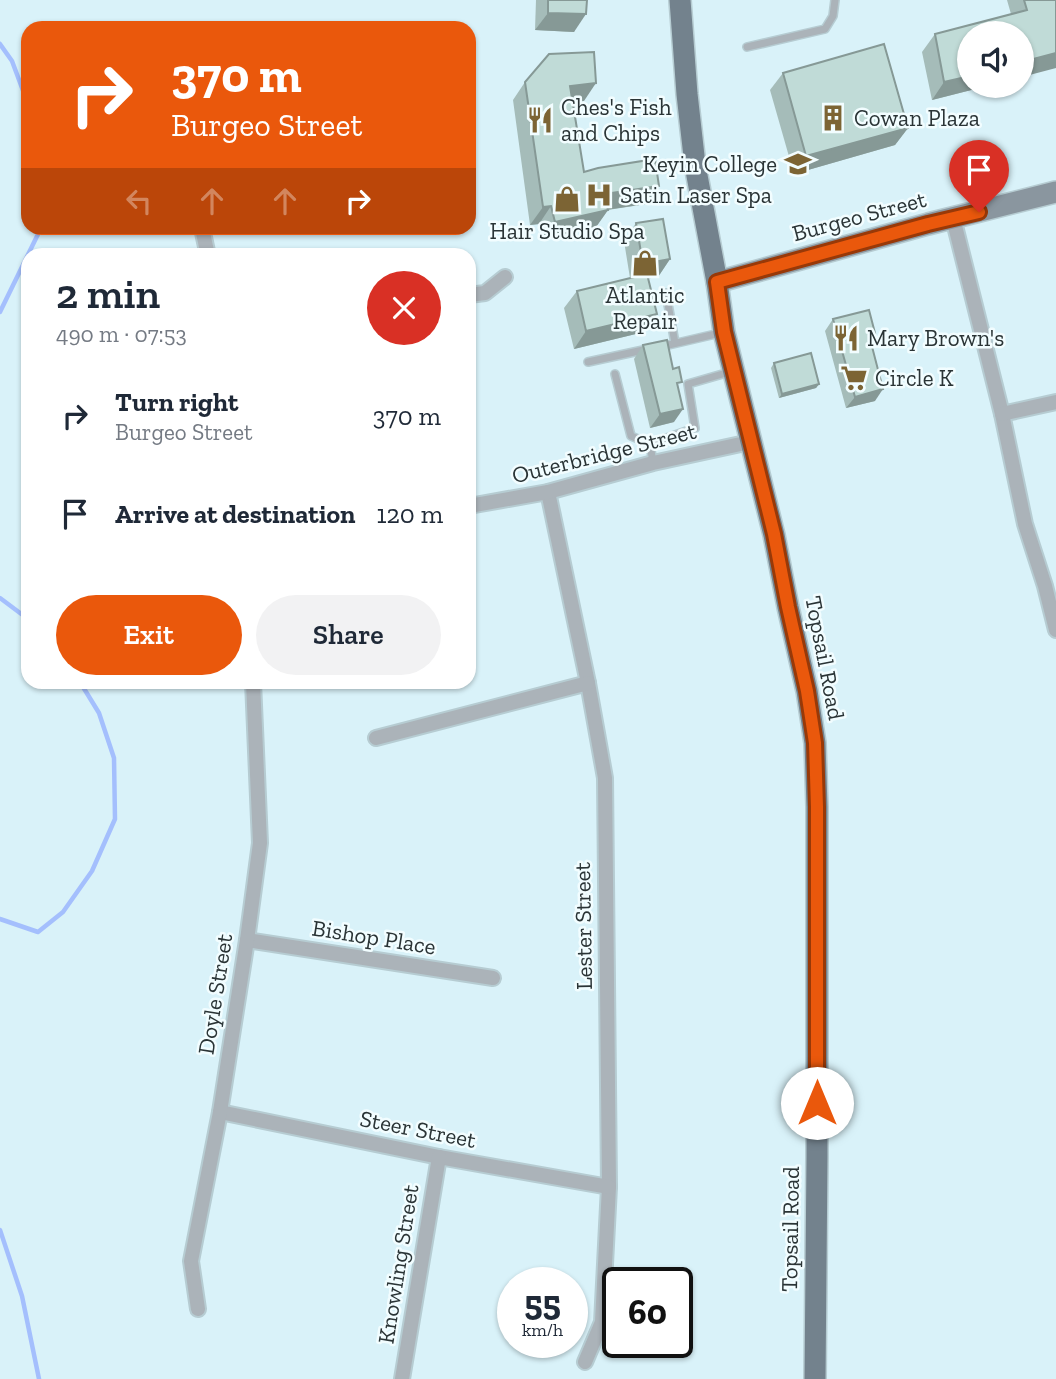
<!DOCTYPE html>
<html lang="en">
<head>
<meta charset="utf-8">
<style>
  body { margin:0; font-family:"Zilla Slab",serif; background:#f2f2f3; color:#1f2937; height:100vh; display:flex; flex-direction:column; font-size:26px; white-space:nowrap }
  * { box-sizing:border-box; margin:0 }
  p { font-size:23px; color:#747a83 }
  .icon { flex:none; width:38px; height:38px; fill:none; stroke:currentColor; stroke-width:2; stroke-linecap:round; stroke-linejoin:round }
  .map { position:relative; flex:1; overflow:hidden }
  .panel { position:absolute; left:21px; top:248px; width:455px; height:441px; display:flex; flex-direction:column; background:#fff; border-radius:21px; box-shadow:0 2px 5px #0004 }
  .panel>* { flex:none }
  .banner { position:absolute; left:21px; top:21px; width:455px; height:214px; border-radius:21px; box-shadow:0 2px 5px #0004; background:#ea580c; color:#fff; overflow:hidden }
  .tools { position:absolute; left:957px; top:21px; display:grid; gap:14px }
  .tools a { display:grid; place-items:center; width:77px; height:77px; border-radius:50%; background:#fff; box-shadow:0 2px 5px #0004; font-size:35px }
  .speed { position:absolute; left:497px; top:1267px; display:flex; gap:14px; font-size:35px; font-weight:700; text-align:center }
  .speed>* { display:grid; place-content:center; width:91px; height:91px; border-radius:50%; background:#fff; box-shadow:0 2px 5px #0004; line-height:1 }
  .speed small { font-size:18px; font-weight:400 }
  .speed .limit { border:4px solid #111; border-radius:10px; background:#fff; color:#111 }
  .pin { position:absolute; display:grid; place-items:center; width:60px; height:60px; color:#fff; margin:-72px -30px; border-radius:50% 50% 50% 0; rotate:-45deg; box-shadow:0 0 7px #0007 }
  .pin .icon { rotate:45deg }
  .me { position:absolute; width:77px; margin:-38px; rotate:0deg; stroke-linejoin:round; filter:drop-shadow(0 0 5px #0008) }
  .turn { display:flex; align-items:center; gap:24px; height:147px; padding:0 35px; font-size:32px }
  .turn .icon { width:91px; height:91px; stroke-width:2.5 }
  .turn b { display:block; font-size:49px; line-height:60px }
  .lanes { display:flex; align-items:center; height:66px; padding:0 35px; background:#0003; justify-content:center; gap:35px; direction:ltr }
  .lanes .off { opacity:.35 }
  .round { display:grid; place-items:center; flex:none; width:74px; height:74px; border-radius:37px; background:#f2f2f3 }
  .headline { display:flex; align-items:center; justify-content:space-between; height:119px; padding:0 35px }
  h1 { font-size:42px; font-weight:600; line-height:52px }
  .button { display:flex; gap:14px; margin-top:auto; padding:14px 35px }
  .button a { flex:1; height:80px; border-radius:42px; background:#ea580c; color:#fff; font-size:28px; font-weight:600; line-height:80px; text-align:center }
  .button a+a { background:#f2f2f3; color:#1f2937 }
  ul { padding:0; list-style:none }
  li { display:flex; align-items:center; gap:21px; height:98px; padding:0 35px }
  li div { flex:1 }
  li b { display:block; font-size:26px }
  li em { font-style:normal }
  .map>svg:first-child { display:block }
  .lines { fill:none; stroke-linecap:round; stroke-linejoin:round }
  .stream { stroke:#a4bffd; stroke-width:4.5 }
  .lane-casing { stroke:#b6ccd2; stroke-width:10 }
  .street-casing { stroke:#b6ccd2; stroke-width:18 }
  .secondary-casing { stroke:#b6ccd2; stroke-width:24 }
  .primary-casing { stroke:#b6ccd2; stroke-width:24 }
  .lane { stroke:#abb3b9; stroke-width:7 }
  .street { stroke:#abb3b9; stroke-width:14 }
  .secondary { stroke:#8a969f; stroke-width:21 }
  .primary { stroke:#73828d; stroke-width:21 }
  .wall { fill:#a5bcb9 }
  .shaded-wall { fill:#869996 }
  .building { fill:#c0dbd7; stroke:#869996; stroke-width:2 }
  .route-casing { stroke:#983908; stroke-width:18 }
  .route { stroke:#ea580c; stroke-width:12 }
  .labels { text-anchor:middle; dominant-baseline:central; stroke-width:5; stroke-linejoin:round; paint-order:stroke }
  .poi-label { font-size:23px; fill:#2a3436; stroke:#f2fdff; text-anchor:start }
  .street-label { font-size:23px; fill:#2a3436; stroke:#f2fdff }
</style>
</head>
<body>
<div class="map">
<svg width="1056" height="1379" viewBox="0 0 1056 1379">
  <rect width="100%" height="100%" fill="#d9f2f9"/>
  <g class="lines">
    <g class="stream">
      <path d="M 0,44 L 12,61 L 28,104"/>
      <path d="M 0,312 L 41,228"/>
      <path d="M 0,598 L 28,619"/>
      <path d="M 0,919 L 38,932 L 63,912 L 92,871 L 115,819 L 114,758 L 99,713 L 80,682"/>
      <path d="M 0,1230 L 22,1296 L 39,1379"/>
    </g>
    <g class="lane-casing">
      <g id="lane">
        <path d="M 747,47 L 825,29 L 833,16 L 835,0"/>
        <path d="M 666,293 L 675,343"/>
        <path d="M 660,347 L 720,333"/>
        <path d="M 588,362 L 648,349"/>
        <path d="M 615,374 L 631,436 L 650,444"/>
        <path d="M 653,463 L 650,444 L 695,428 L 688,384 L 733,371"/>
      </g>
    </g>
    <g class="street-casing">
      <g id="street">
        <path d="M 953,218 L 1002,414 L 1025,524 L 1045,586 L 1056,630"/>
        <path d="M 202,228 L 208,256"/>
        <path d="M 469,295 L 485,293 L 505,277"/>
        <path d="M 1002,414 L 1056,402"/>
        <path d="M 548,492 L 588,683 L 605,778 L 609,1187 L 602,1322 L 585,1362"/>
        <path d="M 469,506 L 548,492 L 653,463 L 750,442"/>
        <path d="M 376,738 L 588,683"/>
        <path d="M 247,940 L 493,978"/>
        <path d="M 220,1112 L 439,1157 L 609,1187"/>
        <path d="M 198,1309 L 191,1261 L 220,1112 L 247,940 L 260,843 L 253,682"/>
        <path d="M 402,1379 L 439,1157"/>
      </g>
    </g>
    <g class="secondary-casing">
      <path id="secondary" d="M 717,282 L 928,224 L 1056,192"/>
    </g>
    <g class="primary-casing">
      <path id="primary" d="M 680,0 L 687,94 L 695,165 L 717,282 L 724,332 L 774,535 L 788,607 L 807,691 L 815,743 L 817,807 L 817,1157 L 815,1379"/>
    </g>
    <use href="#lane" class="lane"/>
    <use href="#street" class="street"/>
    <use href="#secondary" class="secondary"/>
    <use href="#primary" class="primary"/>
  </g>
  <g class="wall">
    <path d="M 536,0 L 587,0 L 574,32 L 535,30 Z"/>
    <path d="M 1007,0 L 1056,0 L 970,86 L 987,86 L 932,100 L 922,52 L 935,34 L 1011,14 Z"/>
    <path d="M 783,73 L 908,128 L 895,145 L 794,174 L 770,90 Z"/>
    <path d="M 525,82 L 584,101 L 573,102 L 584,172 L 646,204 L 608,210 L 596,227 L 543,239 L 539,224 L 530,225 L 513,100 Z"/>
    <path d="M 636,223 L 670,259 L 658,277 L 648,278 L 657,314 L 644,332 L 574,349 L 564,308 L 577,291 L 630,278 L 624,241 Z"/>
    <path d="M 833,319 L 875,333 L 870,340 L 875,401 L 846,408 L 825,331 Z"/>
    <path d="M 643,345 L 678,388 L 674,422 L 650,428 L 634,359 Z"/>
    <path d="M 774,363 L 819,384 L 816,388 L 779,398 L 771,368 Z"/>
  </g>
  <g class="shaded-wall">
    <path d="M 548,13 L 586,14 L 574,32 L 535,30 Z"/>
    <path d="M 1056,53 L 1056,68 L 1022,77 L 1022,62 Z"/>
    <path d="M 970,76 L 970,86 L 987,86 L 932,100 L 944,82 Z"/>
    <path d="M 596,83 L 584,101 L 558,104 L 570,86 Z"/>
    <path d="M 908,128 L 895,145 L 794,174 L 806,156 Z"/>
    <path d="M 659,186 L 646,204 L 592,212 L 604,194 Z"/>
    <path d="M 551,206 L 539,224 L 530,225 L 543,207 Z"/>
    <path d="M 608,210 L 596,227 L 543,239 L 555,222 Z"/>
    <path d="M 670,259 L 658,277 L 631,281 L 643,264 Z"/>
    <path d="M 657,314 L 644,332 L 574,349 L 586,331 Z"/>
    <path d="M 819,384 L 816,388 L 779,398 L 782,394 Z"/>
    <path d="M 883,389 L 875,401 L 846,408 L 855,397 Z"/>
    <path d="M 683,409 L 674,422 L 650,428 L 660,414 Z"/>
  </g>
  <g class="building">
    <path d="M 548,0 L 587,0 L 586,14 L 548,13 Z"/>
    <path d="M 1024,0 L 1056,0 L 1056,53 L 1022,62 L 1022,33 L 970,33 L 970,76 L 944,82 L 935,34 L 1027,10 Z"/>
    <path d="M 884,44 L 908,128 L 806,156 L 783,73 Z"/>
    <path d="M 594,52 L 596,83 L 570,86 L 584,172 L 598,168 L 655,159 L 659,186 L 604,194 L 608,210 L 555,222 L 551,206 L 543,207 L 525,82 L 549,54 Z"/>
    <path d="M 663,219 L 670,259 L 643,264 L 636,223 Z"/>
    <path d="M 647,274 L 657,314 L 586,331 L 577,291 Z"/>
    <path d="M 869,310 L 875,333 L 869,335 L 883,389 L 855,397 L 833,319 Z"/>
    <path d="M 667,340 L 673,369 L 679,367 L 682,382 L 677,383 L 683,409 L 660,414 L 643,345 Z"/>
    <path d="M 811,353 L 819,384 L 782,394 L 774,363 Z"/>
  </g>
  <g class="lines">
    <g class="route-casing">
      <path id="route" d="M 817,1103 L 817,807 L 815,743 L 807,691 L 788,607 L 774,534 L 724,332 L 717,282 L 928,224 L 979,212"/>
    </g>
    <use href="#route" class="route"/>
  </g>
  <defs>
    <g id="building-bare" transform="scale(2.1)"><path d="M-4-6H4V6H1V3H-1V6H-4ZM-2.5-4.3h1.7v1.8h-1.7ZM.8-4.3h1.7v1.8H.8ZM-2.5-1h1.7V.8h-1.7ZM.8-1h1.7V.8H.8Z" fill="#7c6434" stroke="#f2fdff" stroke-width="2.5" paint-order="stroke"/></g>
    <g id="restaurant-bare" transform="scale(2.1)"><path d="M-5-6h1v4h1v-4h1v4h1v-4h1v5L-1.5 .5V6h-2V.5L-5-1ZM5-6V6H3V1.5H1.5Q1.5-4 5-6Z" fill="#7c6434" stroke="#f2fdff" stroke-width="2.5" paint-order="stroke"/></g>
    <g id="university-bare" transform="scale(2.1)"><path d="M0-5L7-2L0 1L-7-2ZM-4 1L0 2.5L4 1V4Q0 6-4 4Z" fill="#7c6434" stroke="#f2fdff" stroke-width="2.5" paint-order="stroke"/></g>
    <g id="hospital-bare" transform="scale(2.1)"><path d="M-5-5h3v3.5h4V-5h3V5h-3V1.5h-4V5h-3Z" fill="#7c6434" stroke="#f2fdff" stroke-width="2.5" paint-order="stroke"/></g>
    <g id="shop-bare" transform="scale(2.1)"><path d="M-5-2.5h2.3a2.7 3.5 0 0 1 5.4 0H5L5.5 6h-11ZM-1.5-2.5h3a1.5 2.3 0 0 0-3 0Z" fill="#7c6434" stroke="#f2fdff" stroke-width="2.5" paint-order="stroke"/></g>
    <g id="supermarket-bare" transform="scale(2.1)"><path d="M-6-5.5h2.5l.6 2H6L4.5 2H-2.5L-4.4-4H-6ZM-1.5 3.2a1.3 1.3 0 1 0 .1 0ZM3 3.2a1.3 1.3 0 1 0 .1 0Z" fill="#7c6434" stroke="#f2fdff" stroke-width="2.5" paint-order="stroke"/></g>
  </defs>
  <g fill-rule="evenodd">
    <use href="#building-bare" x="833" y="118"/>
    <use href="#restaurant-bare" x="540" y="120"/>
    <use href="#university-bare" x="798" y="164"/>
    <use href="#hospital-bare" x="599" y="195"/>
    <use href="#shop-bare" x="567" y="199"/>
    <use href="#shop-bare" x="645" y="263"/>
    <use href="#restaurant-bare" x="846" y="338"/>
    <use href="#supermarket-bare" x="854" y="378"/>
  </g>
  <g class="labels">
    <g class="poi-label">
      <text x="561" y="107">Ches's Fish<tspan x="561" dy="26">and Chips</tspan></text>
      <text x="854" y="118">Cowan Plaza</text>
      <text x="777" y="164" text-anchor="end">Keyin College</text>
      <text x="620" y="195">Satin Laser Spa</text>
      <text x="567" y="231" text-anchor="middle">Hair Studio Spa</text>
      <text x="645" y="295" text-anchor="middle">Atlantic<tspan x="645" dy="26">Repair</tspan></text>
      <text x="867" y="338">Mary Brown's</text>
      <text x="875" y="378">Circle K</text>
    </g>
    <g class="street-label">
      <text transform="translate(859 216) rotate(-15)">Burgeo Street</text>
      <text transform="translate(604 453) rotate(-14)">Outerbridge Street</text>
      <text transform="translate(825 658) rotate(79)">Topsail Road</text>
      <text transform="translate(583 926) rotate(-91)">Lester Street</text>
      <text transform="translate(374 937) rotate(9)">Bishop Place</text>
      <text transform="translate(215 994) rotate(-81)">Doyle Street</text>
      <text transform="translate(418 1129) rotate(11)">Steer Street</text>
      <text transform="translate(790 1229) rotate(-89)">Topsail Road</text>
      <text transform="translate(398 1264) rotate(-81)">Knowling Street</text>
    </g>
  </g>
</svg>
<div class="tools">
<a><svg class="icon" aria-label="sound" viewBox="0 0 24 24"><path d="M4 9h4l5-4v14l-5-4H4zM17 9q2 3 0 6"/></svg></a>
</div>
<div class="speed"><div>55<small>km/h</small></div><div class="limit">60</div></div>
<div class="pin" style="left:979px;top:212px;background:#d93025"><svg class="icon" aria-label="arrive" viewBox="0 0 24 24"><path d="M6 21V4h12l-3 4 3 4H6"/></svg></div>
<svg class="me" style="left:817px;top:1103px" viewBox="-20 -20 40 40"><circle r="19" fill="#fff"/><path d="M0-13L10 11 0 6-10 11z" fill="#ea580c"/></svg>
<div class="banner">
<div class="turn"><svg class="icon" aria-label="right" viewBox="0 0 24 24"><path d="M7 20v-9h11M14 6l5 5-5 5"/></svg><div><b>370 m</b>Burgeo Street</div></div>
<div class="lanes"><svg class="icon off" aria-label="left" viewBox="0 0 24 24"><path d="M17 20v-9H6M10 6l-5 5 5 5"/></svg><svg class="icon off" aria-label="ahead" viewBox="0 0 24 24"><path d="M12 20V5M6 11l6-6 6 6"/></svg><svg class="icon off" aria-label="ahead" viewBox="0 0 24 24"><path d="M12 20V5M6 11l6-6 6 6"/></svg><svg class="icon" aria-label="right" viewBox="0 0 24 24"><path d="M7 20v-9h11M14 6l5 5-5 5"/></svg></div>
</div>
<section class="panel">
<div class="headline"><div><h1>2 min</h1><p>490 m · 07:53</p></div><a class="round" style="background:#d93025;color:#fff"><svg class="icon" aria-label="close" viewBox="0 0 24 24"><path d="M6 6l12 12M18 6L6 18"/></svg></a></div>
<ul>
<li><svg class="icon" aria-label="right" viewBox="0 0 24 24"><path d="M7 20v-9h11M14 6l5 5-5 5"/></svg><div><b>Turn right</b><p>Burgeo Street</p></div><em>370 m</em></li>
<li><svg class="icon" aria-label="arrive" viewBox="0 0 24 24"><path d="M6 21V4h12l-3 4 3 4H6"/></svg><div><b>Arrive at destination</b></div><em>120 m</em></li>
</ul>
<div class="button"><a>Exit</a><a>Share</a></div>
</section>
</div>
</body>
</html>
